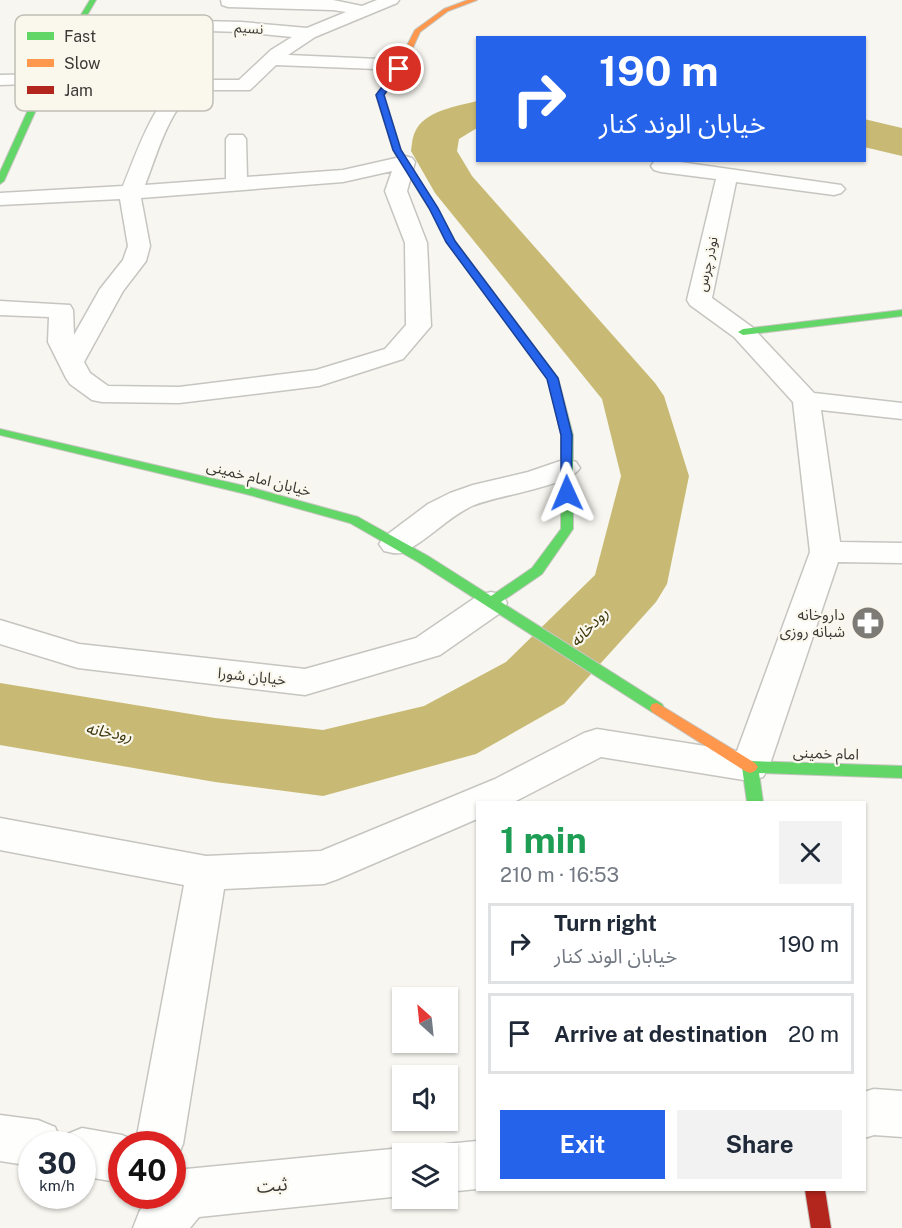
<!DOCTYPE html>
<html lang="en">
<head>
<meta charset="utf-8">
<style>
  body { margin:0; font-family:"Public Sans","Noto Sans Arabic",sans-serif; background:#f2f2f3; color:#1f2937; height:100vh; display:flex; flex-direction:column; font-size:22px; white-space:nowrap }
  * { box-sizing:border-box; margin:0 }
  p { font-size:20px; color:#747a83 }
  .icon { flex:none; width:33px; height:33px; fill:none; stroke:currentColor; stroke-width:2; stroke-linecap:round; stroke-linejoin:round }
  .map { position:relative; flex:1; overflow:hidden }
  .side { position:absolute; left:476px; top:801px; width:390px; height:390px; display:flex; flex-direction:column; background:#fff; border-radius:0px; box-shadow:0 2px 4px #0004 }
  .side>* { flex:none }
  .top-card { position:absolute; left:476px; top:36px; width:390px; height:126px; border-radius:0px; box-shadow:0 2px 4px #0004; background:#2563eb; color:#fff; overflow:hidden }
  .needle { width:39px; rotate:333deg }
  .fabs { position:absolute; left:392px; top:987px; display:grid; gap:12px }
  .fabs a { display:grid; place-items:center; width:66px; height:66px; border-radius:0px; background:#fff; box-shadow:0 2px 4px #0004; font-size:30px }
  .speed { position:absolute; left:18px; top:1131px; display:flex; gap:12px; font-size:30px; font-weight:700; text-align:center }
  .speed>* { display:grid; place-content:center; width:78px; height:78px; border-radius:50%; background:#fff; box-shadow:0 2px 4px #0004; line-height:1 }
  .speed small { font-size:15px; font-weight:400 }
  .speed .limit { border:9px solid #d22; background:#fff; color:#111 }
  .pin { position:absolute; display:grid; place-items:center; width:51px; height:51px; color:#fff; margin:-26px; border:3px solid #fff; border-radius:50%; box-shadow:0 2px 6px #0007 }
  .me { position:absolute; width:66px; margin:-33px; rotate:359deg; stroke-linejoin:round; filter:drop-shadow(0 0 4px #0008) }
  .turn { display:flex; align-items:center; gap:21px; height:126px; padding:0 24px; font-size:27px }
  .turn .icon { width:78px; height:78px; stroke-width:2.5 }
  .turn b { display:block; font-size:42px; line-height:51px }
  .round { display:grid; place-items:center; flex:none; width:63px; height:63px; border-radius:0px; background:#f2f2f3 }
  .headline { display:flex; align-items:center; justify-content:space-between; height:102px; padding:0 24px }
  h1 { font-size:36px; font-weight:700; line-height:45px; color:#1e9e55 }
  .cta { display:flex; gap:12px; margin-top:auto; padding:12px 24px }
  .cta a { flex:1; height:69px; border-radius:0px; background:#2563eb; color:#fff; font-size:24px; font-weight:700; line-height:69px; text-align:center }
  .cta a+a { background:#f2f2f3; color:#1f2937 }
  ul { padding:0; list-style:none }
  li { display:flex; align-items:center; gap:18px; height:81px; margin:0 12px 9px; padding:0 12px; border:3px solid #e0e1e3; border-radius:0px }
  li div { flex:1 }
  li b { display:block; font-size:22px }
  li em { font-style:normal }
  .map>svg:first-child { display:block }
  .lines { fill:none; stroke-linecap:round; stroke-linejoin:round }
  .river { fill:#c8ba75; fill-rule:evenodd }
  .street-casing { stroke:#c6c5c0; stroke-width:3 }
  .fast-casing { stroke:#c6c5c0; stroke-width:2 }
  .slow-casing { stroke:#c6c5c0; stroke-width:2 }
  .jam-casing { stroke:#c6c5c0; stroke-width:2 }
  .street { fill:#fefefd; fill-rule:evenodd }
  .fast { fill:#63d668; fill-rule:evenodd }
  .slow { fill:#ff974d; fill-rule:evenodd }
  .jam { fill:#b3261e; fill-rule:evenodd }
  .route { fill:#2563eb; stroke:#184099; stroke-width:1.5 }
  .labels { text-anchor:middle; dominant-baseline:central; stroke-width:4.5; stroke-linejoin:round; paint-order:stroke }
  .far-street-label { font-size:14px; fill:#3a3935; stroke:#faf8ed }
  .street-label { font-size:15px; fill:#3a3935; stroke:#faf8ed }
  .poi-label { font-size:15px; fill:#3a3935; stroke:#faf8ed; text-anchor:end }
  .water-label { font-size:16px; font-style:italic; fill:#3f370d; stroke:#faf8ed }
  .near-street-label { font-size:18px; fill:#3a3935; stroke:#faf8ed }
  .key { fill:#faf8ed; stroke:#c0bfb6; stroke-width:1.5 }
  .key-label { font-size:16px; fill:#3a3935 }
</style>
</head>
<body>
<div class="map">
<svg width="902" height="1228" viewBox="0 0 902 1228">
  <rect width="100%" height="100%" fill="#f7f6f0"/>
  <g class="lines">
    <g class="river">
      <path d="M 477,101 L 477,128 L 459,139 L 457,151 L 472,176 L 655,383 L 664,396 L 689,476 L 667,584 L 656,602 L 564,704 L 476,754 L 323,796 L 215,782 L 0,745 L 0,683 L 215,718 L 323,730 L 424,706 L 506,662 L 595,575 L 621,476 L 602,399 L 435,193 L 411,151 C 412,145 412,138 415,132 C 424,111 457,106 477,101 Z"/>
      <path d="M 864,119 L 902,128 L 902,156 L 864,147 Z"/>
    </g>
    <g class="street-casing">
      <g id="street">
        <path d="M 221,0 L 333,0 L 362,6 L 377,0 L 399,0 L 397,3 L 315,37 L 288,55 L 401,60 L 407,61 L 410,65 L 407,69 L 401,70 L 276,65 L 250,90 L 194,90 C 167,114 158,152 145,185 L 226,179 L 226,139 L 229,135 L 243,135 L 246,139 L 247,177 L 343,170 L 405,156 L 412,158 L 415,162 L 407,191 L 427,243 L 431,326 L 403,359 L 319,386 L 179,403 L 102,402 L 92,400 L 70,384 L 66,378 L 48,342 L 49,317 L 0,315 L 0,301 L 70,305 L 73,310 L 74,335 L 100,289 L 123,260 L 128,246 L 120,199 L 0,205 L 0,193 L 123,186 C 135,158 157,88 189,80 L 239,80 L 271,50 L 292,37 L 241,32 L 80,27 L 72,22 L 74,18 L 241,22 L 307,28 L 346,12 L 333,10 L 228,7 L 222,5 ZM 392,171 L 385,191 L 405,243 L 406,325 L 385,349 L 316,370 L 179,387 L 108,386 L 90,373 L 84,362 L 123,291 L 146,261 L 150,246 L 141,198 L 343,182 Z"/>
        <path d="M 46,74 L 52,75 L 55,79 L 52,83 L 0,85 L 0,75 Z"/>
        <path d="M 666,160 L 841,185 L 845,189 L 841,193 L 834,195 L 736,182 L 712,298 L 752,327 L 814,393 L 902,403 L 902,419 L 821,410 L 840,542 L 902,543 L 902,563 L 838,562 L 769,767 L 763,777 L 750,781 L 601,757 L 514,802 L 477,802 L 477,819 L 338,879 L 324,884 L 224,889 L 183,1144 L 176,1161 L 172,1162 L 172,1144 L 122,1144 L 122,1183 L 82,1176 L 82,1144 L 32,1144 L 32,1166 L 0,1161 L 0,1115 L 38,1120 L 55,1127 L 62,1143 L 65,1135 L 82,1128 L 122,1135 L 136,1141 L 184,885 L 0,850 L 0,818 L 206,856 L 321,851 L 495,779 L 584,733 L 597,729 L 737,751 L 810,552 L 793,402 L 734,337 L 690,305 L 687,300 L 716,179 L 661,172 L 654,170 L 651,166 L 654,162 Z"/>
        <path d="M 566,459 L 576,462 L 580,468 C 568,487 497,495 472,506 C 447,518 430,538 406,551 C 399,555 392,553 384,551 L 379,544 L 384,537 L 428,504 L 450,493 L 473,485 L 528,472 Z"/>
        <path d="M 491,592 L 503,595 L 507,603 L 503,611 L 440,655 L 305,695 L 78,668 L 0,644 L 0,620 L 79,644 L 305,669 L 416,638 L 479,595 Z"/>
        <path d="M 874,1089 L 902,1091 L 902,1137 L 874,1135 L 864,1138 L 864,1092 Z"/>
        <path d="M 477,1141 L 477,1189 L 447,1192 L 447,1154 L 429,1154 L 430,1151 L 447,1144 Z"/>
        <path d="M 402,1148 L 416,1154 L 402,1154 L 402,1196 L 199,1217 L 190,1228 L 133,1228 L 140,1210 L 153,1196 L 172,1196 L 172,1175 L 186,1169 Z"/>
      </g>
    </g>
    <g class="fast-casing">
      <g id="fast">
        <path d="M 90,0 L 96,0 L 50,79 L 4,181 L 0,184 L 0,172 L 42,79 Z"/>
        <path d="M 433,211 L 439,211 L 455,241 L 558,378 L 573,435 L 573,529 L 542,574 L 501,602 L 662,704 L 664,708 L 662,712 L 652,712 L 418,562 L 350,523 L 246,494 L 0,435 L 0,429 L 249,487 L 358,517 L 428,556 L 491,596 L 532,568 L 561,529 L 561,435 L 548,378 L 448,244 L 432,213 Z"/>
        <path d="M 902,310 L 902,316 L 743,335 L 738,332 L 743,329 Z"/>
        <path d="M 750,761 L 902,766 L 902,778 L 759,773 L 763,802 L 747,802 L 742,767 L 745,763 Z"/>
      </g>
    </g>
    <g class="slow-casing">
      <g id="slow">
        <path d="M 468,0 L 477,0 L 448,11 L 420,32 L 403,69 L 384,95 L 401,150 L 440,213 L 436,216 L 432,213 L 393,150 L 376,95 L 395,69 L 415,30 L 444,9 Z"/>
        <path d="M 657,703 L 755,763 L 758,767 L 755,771 L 750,773 L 745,771 L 652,712 L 650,708 L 652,704 Z"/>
      </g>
    </g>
    <g class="jam-casing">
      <path id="jam" d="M 805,1190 L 825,1190 L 831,1228 L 811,1228 Z"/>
    </g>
    <use href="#street" class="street"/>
    <use href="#fast" class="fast"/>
    <use href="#slow" class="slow"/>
    <use href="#jam" class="jam"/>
  </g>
  <path class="route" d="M 396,68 L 402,69 L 384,95 L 401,150 L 438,208 L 455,241 L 558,378 L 572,435 L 571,496 L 567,497 L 561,493 L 561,435 L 547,379 L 446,242 L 429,208 L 393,150 L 376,95 Z"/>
  <defs>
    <g id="pharmacy-disc" transform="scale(1.725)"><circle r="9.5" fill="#7c7b76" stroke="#faf8ed"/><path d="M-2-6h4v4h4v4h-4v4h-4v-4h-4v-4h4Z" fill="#fff"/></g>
  </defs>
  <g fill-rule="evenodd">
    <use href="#pharmacy-disc" x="868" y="623"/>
  </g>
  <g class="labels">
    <g class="far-street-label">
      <text transform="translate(249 28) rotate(4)">نسیم</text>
      <text transform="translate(707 264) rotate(-78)">نوذر چرس</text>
    </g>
    <g class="street-label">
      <text transform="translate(259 478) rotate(14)">خیابان امام خمینی</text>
      <text transform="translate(252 676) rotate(6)">خیابان شورا</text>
      <text transform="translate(826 753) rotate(2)">امام خمینی</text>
    </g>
    <g class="poi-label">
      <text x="845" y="614">داروخانه<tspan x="845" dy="17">شبانه روزی</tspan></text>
    </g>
    <g class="water-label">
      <text transform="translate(589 627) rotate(-46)">رودخانه</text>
      <text transform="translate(109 732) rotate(10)">رودخانه</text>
    </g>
    <g class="near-street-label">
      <text transform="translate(272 1185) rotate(-6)">ثبت</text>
    </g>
  </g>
  <rect x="15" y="15" width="198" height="96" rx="9" class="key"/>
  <rect x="27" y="32" width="27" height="8" fill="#63d668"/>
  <rect x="27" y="59" width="27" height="8" fill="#ff974d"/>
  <rect x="27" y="86" width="27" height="8" fill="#b3261e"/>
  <g class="key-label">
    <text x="64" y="42">Fast</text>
    <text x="64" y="69">Slow</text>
    <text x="64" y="96">Jam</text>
  </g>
</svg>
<div class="fabs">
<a><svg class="needle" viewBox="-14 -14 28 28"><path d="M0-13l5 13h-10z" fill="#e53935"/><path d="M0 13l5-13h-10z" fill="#747a83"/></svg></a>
<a><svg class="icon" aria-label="sound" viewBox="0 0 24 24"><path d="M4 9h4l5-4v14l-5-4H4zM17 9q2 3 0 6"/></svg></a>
<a><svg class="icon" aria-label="layers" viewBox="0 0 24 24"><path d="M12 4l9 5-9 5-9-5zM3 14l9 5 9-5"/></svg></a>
</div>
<div class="speed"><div>30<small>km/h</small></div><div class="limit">40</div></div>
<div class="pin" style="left:399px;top:69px;background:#d93025"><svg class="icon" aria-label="arrive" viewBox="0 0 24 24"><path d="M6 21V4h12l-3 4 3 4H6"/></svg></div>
<svg class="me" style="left:567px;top:493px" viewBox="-20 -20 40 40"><path d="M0-17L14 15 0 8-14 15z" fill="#2563eb" stroke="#fff" stroke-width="4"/></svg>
<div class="top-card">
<div class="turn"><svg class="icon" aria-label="right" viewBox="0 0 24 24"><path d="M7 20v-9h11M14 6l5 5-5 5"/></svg><div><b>190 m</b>خیابان الوند کنار</div></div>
</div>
<section class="side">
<div class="headline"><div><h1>1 min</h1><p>210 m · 16:53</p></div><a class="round"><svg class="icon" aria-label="close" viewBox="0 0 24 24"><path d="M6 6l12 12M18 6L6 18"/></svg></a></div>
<ul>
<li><svg class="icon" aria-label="right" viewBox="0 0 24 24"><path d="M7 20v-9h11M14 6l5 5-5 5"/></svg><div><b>Turn right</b><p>خیابان الوند کنار</p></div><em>190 m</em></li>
<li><svg class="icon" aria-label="arrive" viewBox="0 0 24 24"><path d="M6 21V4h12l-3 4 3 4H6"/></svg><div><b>Arrive at destination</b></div><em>20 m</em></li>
</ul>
<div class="cta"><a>Exit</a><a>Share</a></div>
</section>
</div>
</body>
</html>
